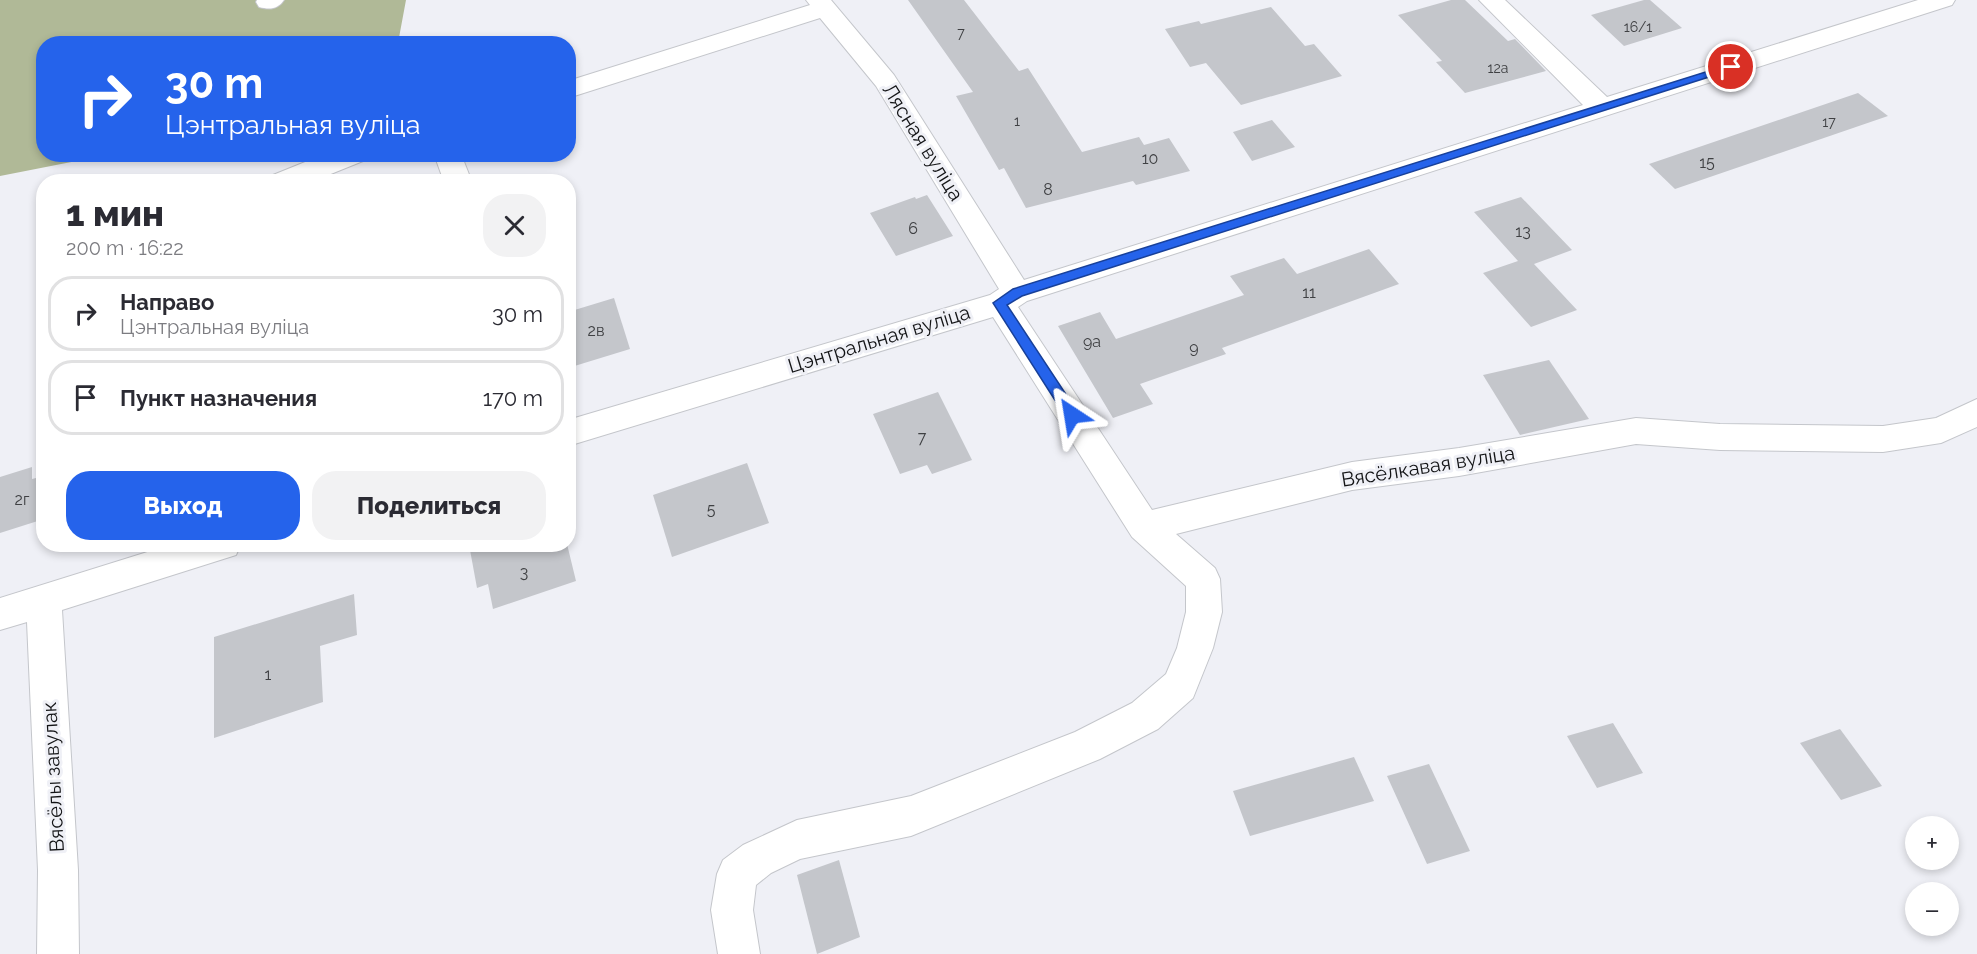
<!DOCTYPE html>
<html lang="ru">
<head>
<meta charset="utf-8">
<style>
  body { margin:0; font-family:Raleway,sans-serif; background:#f2f2f3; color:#2b2b33; height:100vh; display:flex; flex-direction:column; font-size:22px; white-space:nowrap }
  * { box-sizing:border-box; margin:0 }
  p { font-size:20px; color:#7c7c81 }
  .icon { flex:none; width:33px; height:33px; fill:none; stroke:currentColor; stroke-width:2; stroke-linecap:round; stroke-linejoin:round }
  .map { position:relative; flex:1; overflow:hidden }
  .sheet { position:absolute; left:36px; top:174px; width:540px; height:378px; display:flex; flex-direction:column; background:#fff; border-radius:24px; box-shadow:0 3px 9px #0003 }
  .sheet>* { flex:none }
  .banner { position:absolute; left:36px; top:36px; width:540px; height:126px; border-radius:24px; box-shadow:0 3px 9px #0003; background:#2563eb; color:#fff; overflow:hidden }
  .tools { position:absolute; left:1905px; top:816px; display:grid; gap:12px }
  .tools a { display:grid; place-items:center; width:54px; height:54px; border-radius:50%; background:#fff; box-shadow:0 3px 9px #0003; font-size:30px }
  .pin { position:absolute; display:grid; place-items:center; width:51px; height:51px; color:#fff; margin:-26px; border:3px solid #fff; border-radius:50%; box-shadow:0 2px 6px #0007 }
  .me { position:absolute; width:66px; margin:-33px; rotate:327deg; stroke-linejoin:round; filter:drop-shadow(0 0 4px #0008) }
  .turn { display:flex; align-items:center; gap:21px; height:126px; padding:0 30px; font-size:27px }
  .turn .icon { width:78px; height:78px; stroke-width:2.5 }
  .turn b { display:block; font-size:42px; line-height:51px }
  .round { display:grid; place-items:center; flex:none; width:63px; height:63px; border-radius:24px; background:#f2f2f3 }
  .head { display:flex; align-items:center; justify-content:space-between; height:102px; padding:0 30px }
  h1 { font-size:36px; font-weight:800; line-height:45px }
  .action { display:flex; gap:12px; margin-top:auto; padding:12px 30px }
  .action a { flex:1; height:69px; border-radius:24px; background:#2563eb; color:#fff; font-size:24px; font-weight:800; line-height:69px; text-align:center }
  .action a+a { background:#f2f2f3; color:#2b2b33 }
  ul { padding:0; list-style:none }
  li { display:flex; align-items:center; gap:18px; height:75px; margin:0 12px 9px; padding:0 18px; border:3px solid #e1e1e2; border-radius:24px }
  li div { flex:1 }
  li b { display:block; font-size:22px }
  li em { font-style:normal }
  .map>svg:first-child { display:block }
  .forest { fill:#b0b997 }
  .building { fill:#c4c6cb }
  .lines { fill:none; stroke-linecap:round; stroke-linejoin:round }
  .minor-casing { stroke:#c4c6cb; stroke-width:2 }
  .minor { fill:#fff; fill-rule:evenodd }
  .route { fill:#2563eb; stroke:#184099; stroke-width:1.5 }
  .labels { text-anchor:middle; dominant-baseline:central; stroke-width:6; stroke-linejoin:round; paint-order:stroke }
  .far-number-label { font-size:14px; fill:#3f4043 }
  .number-label { font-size:16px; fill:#3f4043 }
  .street-label { font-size:20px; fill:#131416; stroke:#eff0f6 }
</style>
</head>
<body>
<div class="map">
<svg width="1977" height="954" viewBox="0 0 1977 954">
  <rect width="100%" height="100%" fill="#eff0f6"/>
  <path class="forest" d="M 0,0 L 406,0 L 398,43 L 44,44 L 44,154 L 107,155 L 0,176 Z"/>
  <g class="building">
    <path d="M 908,0 L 964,0 L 1019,71 L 1028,68 L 1082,152 L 1139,137 L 1144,145 L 1169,138 L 1190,171 L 1136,185 L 1133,181 L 1026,208 L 1004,168 L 999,170 L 956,96 L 973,92 Z"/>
    <path d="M 1451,0 L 1465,0 L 1508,41 L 1515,39 L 1546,71 L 1465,93 L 1436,62 L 1442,61 L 1398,15 Z"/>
    <path d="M 1644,0 L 1650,0 L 1682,28 L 1624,46 L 1591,15 Z"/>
    <path d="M 1271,7 L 1305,46 L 1314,44 L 1342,76 L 1241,105 L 1206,63 L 1190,67 L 1165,29 L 1199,21 L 1201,24 Z"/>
    <path d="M 1858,93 L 1888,116 L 1675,189 L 1649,164 Z"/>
    <path d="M 1272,120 L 1295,147 L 1252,161 L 1233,132 Z"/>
    <path d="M 927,195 L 953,236 L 896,256 L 870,213 L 915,197 L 916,199 Z"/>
    <path d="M 1521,197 L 1572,250 L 1534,264 L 1577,310 L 1531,327 L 1483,273 L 1518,261 L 1474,212 Z"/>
    <path d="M 1369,249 L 1399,284 L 1222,348 L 1226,354 L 1140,384 L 1153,404 L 1113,418 L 1058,326 L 1100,312 L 1116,339 L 1244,295 L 1230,276 L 1284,258 L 1297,274 Z"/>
    <path d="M 614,298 L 630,349 L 568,368 L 568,312 Z"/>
    <path d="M 1549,360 L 1589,419 L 1520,435 L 1483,375 Z"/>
    <path d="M 938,392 L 972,460 L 932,474 L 927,465 L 900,474 L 873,414 Z"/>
    <path d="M 747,463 L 769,523 L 672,557 L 653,495 Z"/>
    <path d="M 32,467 L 32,479 L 44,476 L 44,519 L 0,533 L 0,477 Z"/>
    <path d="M 487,544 L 567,544 L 576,581 L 493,609 L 488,584 L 477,588 L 470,550 Z"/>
    <path d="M 354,594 L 357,635 L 320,646 L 323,702 L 214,738 L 214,637 Z"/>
    <path d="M 1613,723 L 1643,773 L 1597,788 L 1567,736 Z"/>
    <path d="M 1840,729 L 1882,786 L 1841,800 L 1800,743 Z"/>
    <path d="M 1354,757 L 1374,801 L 1250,836 L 1233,791 Z"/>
    <path d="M 1429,764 L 1470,851 L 1427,864 L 1387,776 Z"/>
    <path d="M 839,860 L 860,937 L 817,954 L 797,875 Z"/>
  </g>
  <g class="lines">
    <g class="minor-casing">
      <g id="minor">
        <path d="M 257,0 L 284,0 C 278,9 270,10 259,7 L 256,2 Z"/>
        <path d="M 806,0 L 831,0 L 894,75 L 1024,280 L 1583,105 L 1479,0 L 1505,0 L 1607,97 L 1918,0 L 1955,0 L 1952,5 L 1027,301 L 1018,307 L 1152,510 L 1352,462 L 1459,448 L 1636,418 L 1720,424 L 1883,426 L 1936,418 L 1977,399 L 1977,427 L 1941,443 L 1883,452 L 1720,450 L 1636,444 L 1459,476 L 1352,490 L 1176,534 L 1215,568 L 1220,579 L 1222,612 L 1213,648 L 1193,698 L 1158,729 L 1100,759 L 911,836 L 800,859 L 771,873 L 756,885 L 753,910 L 760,954 L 718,954 L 711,910 L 717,874 L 723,860 L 743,845 L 797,820 L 911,796 L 1075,732 L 1132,703 L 1166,674 L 1177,648 L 1186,612 L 1186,586 L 1132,537 L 993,317 L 568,446 L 568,420 L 990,295 L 999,289 L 876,86 L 820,18 L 568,98 L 568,81 L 810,5 Z"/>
        <path d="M 325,154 L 366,154 L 363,161 L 311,182 L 270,182 L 273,175 Z"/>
        <path d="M 434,154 L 461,154 L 472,182 L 444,182 Z"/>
        <path d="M 173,544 L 241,544 L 236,555 L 62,610 L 78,870 L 79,954 L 37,954 L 38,870 L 27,622 L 0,630 L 0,598 Z"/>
      </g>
    </g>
    <use href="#minor" class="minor"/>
  </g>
  <path class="route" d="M 1731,64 L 1736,67 L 1734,69 L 1022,296 L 1007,305 L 1077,411 L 1078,415 L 1072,420 L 1067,419 L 993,303 L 1013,289 Z"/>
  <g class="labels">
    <g class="far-number-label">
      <text x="1638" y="27">16/1</text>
      <text x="961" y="33">7</text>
      <text x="1498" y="68">12а</text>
      <text x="1017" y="121">1</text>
      <text x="1829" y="122">17</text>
    </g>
    <g class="number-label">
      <text x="1150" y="158">10</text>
      <text x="1707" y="162">15</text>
      <text x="1048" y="189">8</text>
      <text x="913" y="228">6</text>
      <text x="1523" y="231">13</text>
      <text x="1309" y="292">11</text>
      <text x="596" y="330">2в</text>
      <text x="1092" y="341">9а</text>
      <text x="1194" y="347">9</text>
      <text x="922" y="437">7</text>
      <text x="22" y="499">2г</text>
      <text x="711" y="509">5</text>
      <text x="524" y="572">3</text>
      <text x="268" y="674">1</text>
    </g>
    <g class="street-label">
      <text transform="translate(923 142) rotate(58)">Лясная вуліца</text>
      <text transform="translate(879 339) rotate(-17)">Цэнтральная вуліца</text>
      <text transform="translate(1428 466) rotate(-9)">Вясёлкавая вуліца</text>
      <text transform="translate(53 777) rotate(-93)">Вясёлы завулак</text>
    </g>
  </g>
</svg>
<div class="tools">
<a>+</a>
<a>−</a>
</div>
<div class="pin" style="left:1731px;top:67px;background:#d93025"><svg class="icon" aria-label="arrive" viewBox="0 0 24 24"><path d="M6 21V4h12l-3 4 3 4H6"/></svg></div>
<svg class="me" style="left:1072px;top:415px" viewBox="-20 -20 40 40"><path d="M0-17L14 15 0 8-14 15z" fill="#2563eb" stroke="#fff" stroke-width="4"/></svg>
<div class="banner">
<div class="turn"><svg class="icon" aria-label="right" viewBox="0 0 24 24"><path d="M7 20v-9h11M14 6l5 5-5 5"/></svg><div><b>30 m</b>Цэнтральная вуліца</div></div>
</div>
<section class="sheet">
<div class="head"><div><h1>1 мин</h1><p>200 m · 16:22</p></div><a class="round"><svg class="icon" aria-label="close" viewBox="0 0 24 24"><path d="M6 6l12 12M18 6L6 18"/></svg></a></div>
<ul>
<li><svg class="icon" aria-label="right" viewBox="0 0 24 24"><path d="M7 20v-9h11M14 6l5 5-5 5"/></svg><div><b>Направо</b><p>Цэнтральная вуліца</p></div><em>30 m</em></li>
<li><svg class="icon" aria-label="arrive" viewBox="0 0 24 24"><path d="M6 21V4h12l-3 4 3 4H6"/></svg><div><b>Пункт назначения</b></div><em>170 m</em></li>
</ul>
<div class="action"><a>Выход</a><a>Поделиться</a></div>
</section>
</div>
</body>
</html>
